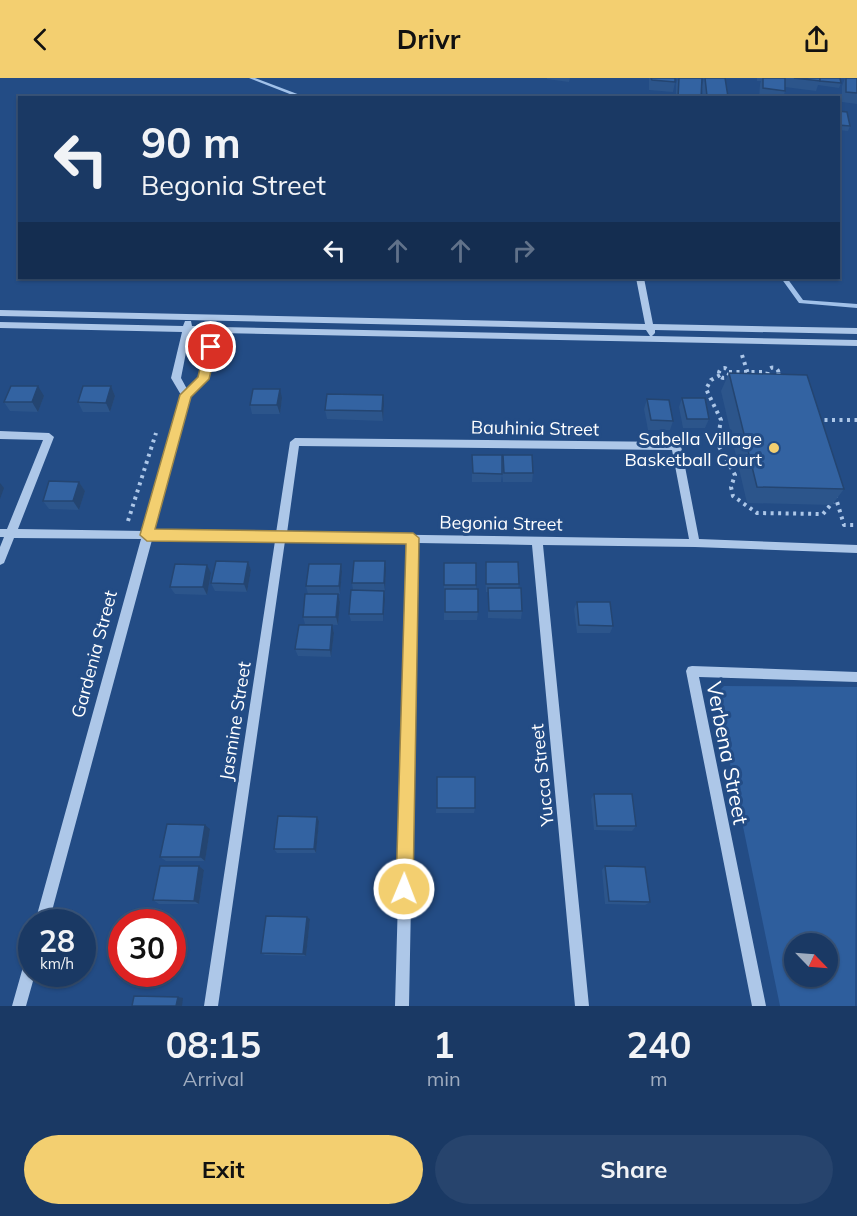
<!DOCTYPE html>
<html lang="en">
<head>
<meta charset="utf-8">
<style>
  body { margin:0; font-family:Mulish,sans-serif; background:#27446d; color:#f1f3f6; height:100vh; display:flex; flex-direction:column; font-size:22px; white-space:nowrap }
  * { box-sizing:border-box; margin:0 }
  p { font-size:20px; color:#9facbf }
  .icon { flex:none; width:33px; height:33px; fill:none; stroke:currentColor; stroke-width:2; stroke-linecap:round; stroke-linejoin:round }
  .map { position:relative; height:928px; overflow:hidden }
  .side { display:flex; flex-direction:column; background:#1a3964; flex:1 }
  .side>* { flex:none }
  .top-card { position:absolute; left:18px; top:18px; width:822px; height:183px; border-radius:0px; box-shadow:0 2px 4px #0004,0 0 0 2px #385378; background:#1a3964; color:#f1f3f6; overflow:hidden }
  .needle { width:39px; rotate:115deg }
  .controls { position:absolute; left:784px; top:855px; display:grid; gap:12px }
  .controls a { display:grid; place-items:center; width:54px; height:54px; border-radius:50%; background:#1a3964; box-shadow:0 2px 4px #0004,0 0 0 2px #385378; font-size:30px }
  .speed { position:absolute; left:18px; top:831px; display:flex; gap:12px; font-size:30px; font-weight:700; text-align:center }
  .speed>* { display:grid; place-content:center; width:78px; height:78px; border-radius:50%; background:#1a3964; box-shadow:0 2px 4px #0004,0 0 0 2px #385378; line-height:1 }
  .speed small { font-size:15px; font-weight:400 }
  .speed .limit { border:9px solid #d22; background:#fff; color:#111 }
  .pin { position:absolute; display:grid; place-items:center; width:51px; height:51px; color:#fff; margin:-26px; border:3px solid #fff; border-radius:50%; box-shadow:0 2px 6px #0007 }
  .me { position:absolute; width:66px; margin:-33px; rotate:1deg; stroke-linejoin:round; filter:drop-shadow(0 0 4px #0008) }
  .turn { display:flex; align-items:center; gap:21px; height:126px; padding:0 24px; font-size:27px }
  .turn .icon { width:78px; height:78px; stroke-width:2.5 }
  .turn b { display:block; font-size:42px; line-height:51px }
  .lanes { display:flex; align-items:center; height:57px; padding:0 24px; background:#0003; justify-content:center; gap:30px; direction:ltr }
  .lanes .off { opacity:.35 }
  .eta { display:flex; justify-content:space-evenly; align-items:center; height:102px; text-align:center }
  .eta b { font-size:36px; font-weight:700; line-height:42px }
  .button { display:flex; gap:12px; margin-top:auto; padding:12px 24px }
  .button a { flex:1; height:69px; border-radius:36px; background:#f3cf70; color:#111; font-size:24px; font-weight:700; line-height:69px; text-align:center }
  .button a+a { background:#27446d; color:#f1f3f6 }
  header { display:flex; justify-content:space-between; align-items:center; height:78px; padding:0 24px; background:#f3cf70; color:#111; font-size:27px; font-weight:700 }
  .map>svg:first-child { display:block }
  .green { fill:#2e5e9d; fill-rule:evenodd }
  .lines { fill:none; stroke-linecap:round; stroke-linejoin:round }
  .stream { fill:#a1c1e9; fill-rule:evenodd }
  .path { stroke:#adc7e8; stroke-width:4; stroke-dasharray:3 4.5; stroke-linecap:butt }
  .minor { fill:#adc7e8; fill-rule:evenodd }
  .wall { fill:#2c558b }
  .shaded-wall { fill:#244571 }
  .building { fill:#3363a2; stroke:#244571; stroke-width:1.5 }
  .route { fill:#f3cf70; stroke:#9e8749; stroke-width:1.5 }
  .poi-dot { fill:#f3cf70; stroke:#234c85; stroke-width:2 }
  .labels { text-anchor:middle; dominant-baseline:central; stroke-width:6; stroke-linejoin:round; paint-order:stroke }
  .street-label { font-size:18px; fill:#fff; stroke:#234c85 }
  .poi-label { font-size:18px; fill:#fff; stroke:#234c85; text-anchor:end }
  .near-street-label { font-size:21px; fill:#fff; stroke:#234c85 }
</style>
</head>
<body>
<header><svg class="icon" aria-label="back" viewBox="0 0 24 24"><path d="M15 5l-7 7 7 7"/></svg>Drivr<svg class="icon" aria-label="share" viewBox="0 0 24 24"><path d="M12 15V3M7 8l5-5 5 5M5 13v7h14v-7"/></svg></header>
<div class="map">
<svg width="857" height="928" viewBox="0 0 857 928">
  <rect width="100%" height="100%" fill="#234c85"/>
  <path class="green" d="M 724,608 L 857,609 L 855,928 L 780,928 L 718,627 L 718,614 ZM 795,866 L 828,866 L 828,898 L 795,898 Z"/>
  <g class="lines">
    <g class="stream">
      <path d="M 249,0 L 255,0 L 308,20 L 300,20 Z"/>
      <path d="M 781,200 L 787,200 L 803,222 L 857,226 L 857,230 L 799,225 Z"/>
    </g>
    <g class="path">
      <path d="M 742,277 L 749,299"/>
      <circle cx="773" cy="295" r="5.5"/>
      <circle cx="724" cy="295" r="5"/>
      <path d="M 729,294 L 766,294"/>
      <path d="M 720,297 L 711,302 L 706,311 L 721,342 L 717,365 L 735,397 L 731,409 L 733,418 L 757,435 L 823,436 L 833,424"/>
      <path d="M 817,342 L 857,342"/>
      <path d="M 835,417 L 844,447 L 857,447"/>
      <path d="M 128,443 L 156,355"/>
    </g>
    <g class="minor">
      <path d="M 636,200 L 644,200 L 653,246 L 857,250 L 857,256 L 655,252 L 655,255 L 652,258 L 857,262 L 857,268 L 219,255 L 208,301 L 190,319 L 154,453 L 276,455 L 290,364 L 295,360 L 676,364 L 681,368 L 699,461 L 857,467 L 857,475 L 695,469 L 543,467 L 589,928 L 575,928 L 532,467 L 418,465 L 409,928 L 395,928 L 408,465 L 285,463 L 218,928 L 204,928 L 275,463 L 152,462 L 49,844 L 35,844 L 141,461 L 14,460 L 4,485 L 0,487 L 0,469 L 4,459 L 0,459 L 0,451 L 7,451 L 43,362 L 0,361 L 0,353 L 49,355 L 54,359 L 18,451 L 144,453 L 181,317 L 171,300 L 182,254 L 0,250 L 0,244 L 183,248 L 185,243 L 191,243 L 192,248 L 211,248 L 213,245 L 219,245 L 220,249 L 650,258 L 646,252 L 0,238 L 0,232 L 645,246 ZM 190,254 L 210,254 L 199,300 L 187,311 L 181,300 ZM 299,368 L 672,372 L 689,461 L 287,455 Z"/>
      <path d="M 692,588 L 857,594 L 857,604 L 699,599 L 766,928 L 752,928 L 686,593 L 688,589 Z"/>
      <path d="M 32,875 L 32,896 L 35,896 L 26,928 L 12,928 L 25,882 L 27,877 Z"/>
    </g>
  </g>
  <g class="wall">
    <path d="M 547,0 L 570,0 L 569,4 L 547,1 Z"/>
    <path d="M 649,0 L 675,0 L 675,4 L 673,14 L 649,12 Z"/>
    <path d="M 678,0 L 702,0 L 701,20 L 676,20 L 676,6 Z"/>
    <path d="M 704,0 L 725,0 L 728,20 L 703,20 L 702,8 Z"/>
    <path d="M 757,0 L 840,0 L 841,5 L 839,10 L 818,7 L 816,13 L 785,9 L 785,13 L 783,20 L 759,20 L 760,6 L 761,3 L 757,3 Z"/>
    <path d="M 845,0 L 857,0 L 857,26 L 842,24 L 842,8 Z"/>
    <path d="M 838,33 L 850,48 L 848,53 L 838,52 Z"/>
    <path d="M 729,295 L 844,411 L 832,427 L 747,425 L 721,313 Z"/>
    <path d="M 111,308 L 115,318 L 110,334 L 83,334 L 78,324 Z"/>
    <path d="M 44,318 L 38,334 L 10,333 L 4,324 Z"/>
    <path d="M 282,320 L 280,336 L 252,336 L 250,327 Z"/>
    <path d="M 682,320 L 709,341 L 705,350 L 683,350 L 679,329 Z"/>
    <path d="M 647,321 L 673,343 L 670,352 L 648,352 L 644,331 Z"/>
    <path d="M 384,326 L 383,343 L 327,341 L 325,332 Z"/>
    <path d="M 472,377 L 502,385 L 503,377 L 533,395 L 532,404 L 503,404 L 502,396 L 501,404 L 472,404 Z"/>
    <path d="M 79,404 L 85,413 L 79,432 L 49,431 L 43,423 Z"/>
    <path d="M 385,483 L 386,491 L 385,513 L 384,513 L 385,521 L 383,543 L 351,543 L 349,536 L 353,512 L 352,505 Z"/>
    <path d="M 248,484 L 251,492 L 247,514 L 215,513 L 211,505 Z"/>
    <path d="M 486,484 L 519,506 L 518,510 L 522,533 L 521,541 L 488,540 L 488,514 L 486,514 L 485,492 Z"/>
    <path d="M 444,485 L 476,507 L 478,534 L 477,542 L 444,542 Z"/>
    <path d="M 341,486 L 342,494 L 340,516 L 338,516 L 340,524 L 338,547 L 305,546 L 303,539 L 308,516 L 306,508 Z"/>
    <path d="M 211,495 L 207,517 L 175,516 L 170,509 Z"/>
    <path d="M 577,524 L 613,548 L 610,555 L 577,555 L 574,531 Z"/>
    <path d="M 332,547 L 334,555 L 331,579 L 298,578 L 295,571 Z"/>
    <path d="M 437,699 L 475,730 L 474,735 L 436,735 Z"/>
    <path d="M 594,716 L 636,748 L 632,753 L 594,752 L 591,721 Z"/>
    <path d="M 317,739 L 319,743 L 316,775 L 277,775 L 274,771 Z"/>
    <path d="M 210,751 L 205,783 L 166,783 L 160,779 Z"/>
    <path d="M 199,788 L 204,792 L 199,826 L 159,826 L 153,822 Z"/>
    <path d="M 605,788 L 650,824 L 645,827 L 605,826 L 602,792 Z"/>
    <path d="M 307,839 L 310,841 L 306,878 L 265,877 L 261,875 Z"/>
  </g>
  <g class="shaded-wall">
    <path d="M 38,308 L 44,318 L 38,334 L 32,324 Z"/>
    <path d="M 111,308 L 115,318 L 110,334 L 106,325 Z"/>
    <path d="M 280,311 L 282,320 L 280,336 L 277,327 Z"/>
    <path d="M 383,317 L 384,326 L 383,343 L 382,333 Z"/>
    <path d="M 79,404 L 85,413 L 79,432 L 73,423 Z"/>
    <path d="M 0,405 L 4,410 L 0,421 Z"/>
    <path d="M 385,483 L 386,491 L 385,513 L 384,505 Z"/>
    <path d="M 248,484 L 251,492 L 247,514 L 244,506 Z"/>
    <path d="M 341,486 L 342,494 L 340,516 L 339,508 Z"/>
    <path d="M 207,487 L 211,495 L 207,517 L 203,509 Z"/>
    <path d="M 384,513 L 385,521 L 383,543 L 383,536 Z"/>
    <path d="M 338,516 L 340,524 L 338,547 L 336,539 Z"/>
    <path d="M 332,547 L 334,555 L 331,579 L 330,572 Z"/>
    <path d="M 317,739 L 319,743 L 316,775 L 314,771 Z"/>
    <path d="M 205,747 L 210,751 L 205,783 L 200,779 Z"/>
    <path d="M 199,788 L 204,792 L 199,826 L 194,823 Z"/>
    <path d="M 307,839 L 310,841 L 306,878 L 303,876 Z"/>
    <path d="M 178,919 L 183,920 L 182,928 L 176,928 Z"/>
  </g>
  <g class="building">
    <path d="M 651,0 L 675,0 L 675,4 L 652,2 Z"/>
    <path d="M 679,0 L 702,0 L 701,20 L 678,20 Z"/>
    <path d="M 705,0 L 725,0 L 728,19 L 707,18 Z"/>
    <path d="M 763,0 L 785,0 L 785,13 L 763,10 Z"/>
    <path d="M 794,0 L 820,0 L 820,3 Z"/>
    <path d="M 820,0 L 840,0 L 841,5 L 820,3 Z"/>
    <path d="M 846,0 L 857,0 L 857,15 L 846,14 Z"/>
    <path d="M 838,33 L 847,34 L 850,48 L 838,47 Z"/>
    <path d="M 729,295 L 807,297 L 844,411 L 757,409 Z"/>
    <path d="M 11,308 L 38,308 L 32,324 L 4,324 Z"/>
    <path d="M 83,308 L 111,308 L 106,325 L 78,324 Z"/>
    <path d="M 253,311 L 280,311 L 277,327 L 250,327 Z"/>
    <path d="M 327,316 L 383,317 L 382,333 L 325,332 Z"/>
    <path d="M 682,320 L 705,320 L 709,341 L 687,341 Z"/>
    <path d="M 647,321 L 669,322 L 673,343 L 651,342 Z"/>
    <path d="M 472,377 L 502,377 L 502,396 L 473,395 Z"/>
    <path d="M 503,377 L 532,377 L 533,395 L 504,395 Z"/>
    <path d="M 49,403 L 79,404 L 73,423 L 43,423 Z"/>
    <path d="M 216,483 L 248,484 L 244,506 L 211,505 Z"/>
    <path d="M 354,483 L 385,483 L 384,505 L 352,505 Z"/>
    <path d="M 486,484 L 518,484 L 519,506 L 486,506 Z"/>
    <rect x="444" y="485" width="32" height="22"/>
    <path d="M 175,486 L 207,487 L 203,509 L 170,509 Z"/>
    <path d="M 309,486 L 341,486 L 339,508 L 306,508 Z"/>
    <path d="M 488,510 L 521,510 L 522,533 L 489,533 Z"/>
    <rect x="445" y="511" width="33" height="23"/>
    <path d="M 351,512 L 384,513 L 383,536 L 349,536 Z"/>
    <path d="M 305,516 L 338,516 L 336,539 L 303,539 Z"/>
    <path d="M 577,524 L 610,524 L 613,548 L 579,547 Z"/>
    <path d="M 299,547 L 332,547 L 330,572 L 295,571 Z"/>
    <rect x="437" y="699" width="38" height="31"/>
    <path d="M 594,716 L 632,716 L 636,748 L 597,748 Z"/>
    <path d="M 278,738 L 317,739 L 314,771 L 274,771 Z"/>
    <path d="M 167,746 L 205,747 L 200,779 L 160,779 Z"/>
    <path d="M 160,788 L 199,788 L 194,823 L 153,822 Z"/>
    <path d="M 605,788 L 645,789 L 650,824 L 609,823 Z"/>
    <path d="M 266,838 L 307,839 L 303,876 L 261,875 Z"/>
    <path d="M 134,918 L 178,919 L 176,928 L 132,928 Z"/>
  </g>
  <path class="route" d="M 211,265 L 217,269 L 209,301 L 191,319 L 155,451 L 413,455 L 419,460 L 413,811 L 411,817 L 404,820 L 398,817 L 396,811 L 406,466 L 147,463 L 140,457 L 180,317 L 198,299 L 205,269 Z"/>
  <circle class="poi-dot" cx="774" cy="370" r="6"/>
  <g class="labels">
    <g class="street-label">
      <text transform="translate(535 350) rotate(1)">Bauhinia Street</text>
      <text transform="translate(501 445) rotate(1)">Begonia Street</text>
      <text transform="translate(94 576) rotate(-75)">Gardenia Street</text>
      <text transform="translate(235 643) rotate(-81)">Jasmine Street</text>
      <text transform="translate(542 697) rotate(-96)">Yucca Street</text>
    </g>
    <g class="poi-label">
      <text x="762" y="360">Sabella Village<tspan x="762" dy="21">Basketball Court</tspan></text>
    </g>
    <g class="near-street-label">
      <text transform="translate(728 675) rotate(79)">Verbena Street</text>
    </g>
  </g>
</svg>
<div class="controls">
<a><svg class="needle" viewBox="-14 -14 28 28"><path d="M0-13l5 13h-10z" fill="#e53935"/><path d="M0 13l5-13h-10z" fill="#9facbf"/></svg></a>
</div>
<div class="speed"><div>28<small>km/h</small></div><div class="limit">30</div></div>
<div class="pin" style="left:211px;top:269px;background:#d93025"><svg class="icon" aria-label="arrive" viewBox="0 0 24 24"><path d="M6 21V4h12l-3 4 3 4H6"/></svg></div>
<svg class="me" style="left:404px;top:811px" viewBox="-20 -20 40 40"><circle r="17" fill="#f3cf70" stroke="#fff" stroke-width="3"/><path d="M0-11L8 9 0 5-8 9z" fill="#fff"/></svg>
<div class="top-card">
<div class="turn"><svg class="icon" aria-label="left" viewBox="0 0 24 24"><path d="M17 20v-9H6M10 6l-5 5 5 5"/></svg><div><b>90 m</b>Begonia Street</div></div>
<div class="lanes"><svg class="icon" aria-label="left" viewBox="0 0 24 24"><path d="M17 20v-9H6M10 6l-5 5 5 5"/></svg><svg class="icon off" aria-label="ahead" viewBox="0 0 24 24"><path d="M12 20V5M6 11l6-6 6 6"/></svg><svg class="icon off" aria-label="ahead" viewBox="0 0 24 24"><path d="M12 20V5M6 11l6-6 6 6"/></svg><svg class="icon off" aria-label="right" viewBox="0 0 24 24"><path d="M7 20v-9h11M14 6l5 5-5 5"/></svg></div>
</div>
</div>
<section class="side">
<div class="eta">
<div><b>08:15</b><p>Arrival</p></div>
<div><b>1</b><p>min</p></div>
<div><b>240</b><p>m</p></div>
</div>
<div class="button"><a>Exit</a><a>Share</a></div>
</section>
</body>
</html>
